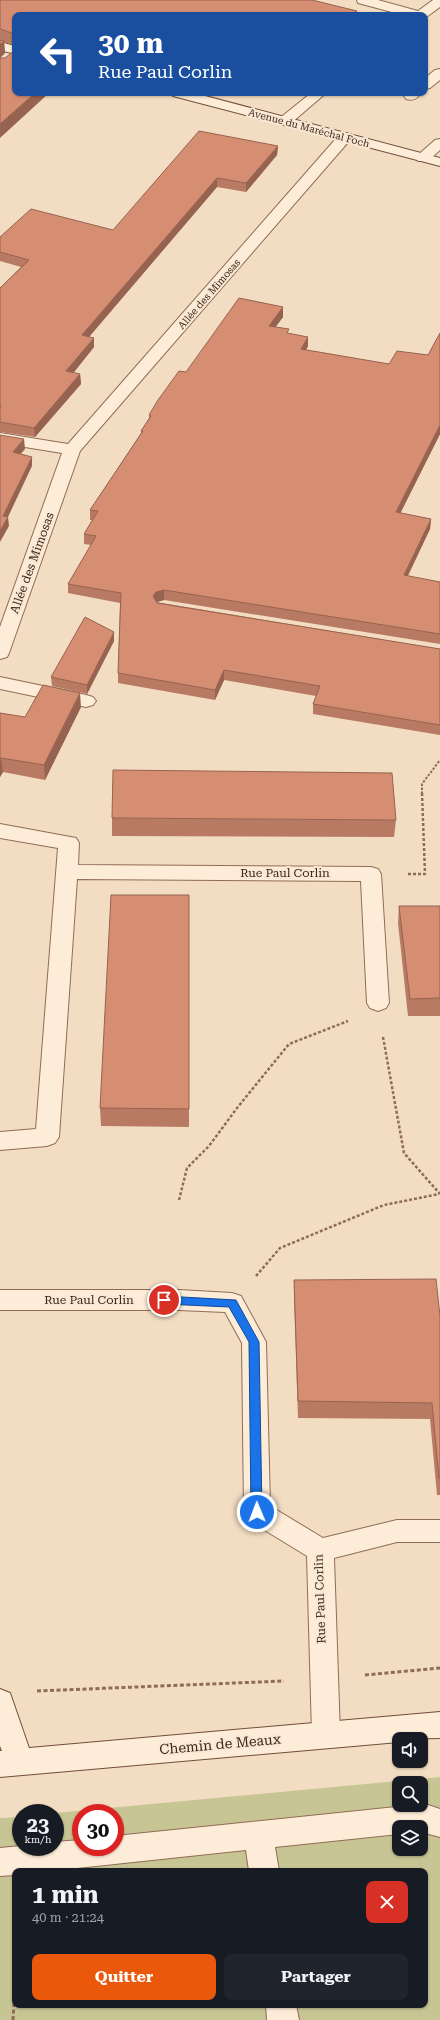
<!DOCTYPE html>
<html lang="fr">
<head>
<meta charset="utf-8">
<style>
  body { margin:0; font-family:"Roboto Serif",serif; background:#20242c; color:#f1f3f6; height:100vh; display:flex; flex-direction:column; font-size:15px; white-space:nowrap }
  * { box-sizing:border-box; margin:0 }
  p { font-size:13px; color:#9ea1a6 }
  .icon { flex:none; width:22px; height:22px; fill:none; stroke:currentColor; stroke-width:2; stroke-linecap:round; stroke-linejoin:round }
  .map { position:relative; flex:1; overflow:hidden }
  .sheet { position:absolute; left:12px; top:1868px; width:416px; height:140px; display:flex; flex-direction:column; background:#171b24; border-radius:8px; box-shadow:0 1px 3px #0004 }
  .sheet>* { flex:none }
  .hud { position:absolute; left:12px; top:12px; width:416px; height:84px; border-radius:8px; box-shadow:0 1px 3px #0004; background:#1a4fa0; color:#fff; overflow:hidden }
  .buttons { position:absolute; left:392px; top:1732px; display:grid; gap:8px }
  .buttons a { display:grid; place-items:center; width:36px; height:36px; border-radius:8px; background:#171b24; box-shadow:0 1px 3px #0004; font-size:20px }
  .speed { position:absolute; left:12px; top:1804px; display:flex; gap:8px; font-size:20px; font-weight:700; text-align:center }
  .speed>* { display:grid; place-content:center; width:52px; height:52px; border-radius:50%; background:#171b24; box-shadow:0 1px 3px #0004; line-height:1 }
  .speed small { font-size:10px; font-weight:400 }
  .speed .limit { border:6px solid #d22; background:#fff; color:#111 }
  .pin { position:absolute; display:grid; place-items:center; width:34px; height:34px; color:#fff; margin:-17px; border:2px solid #fff; border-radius:50%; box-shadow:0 1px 4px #0007 }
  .me { position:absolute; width:44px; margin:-22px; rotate:359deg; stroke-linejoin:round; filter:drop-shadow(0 0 3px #0008) }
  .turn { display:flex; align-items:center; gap:14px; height:84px; padding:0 20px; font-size:18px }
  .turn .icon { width:52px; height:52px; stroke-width:2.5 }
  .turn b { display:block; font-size:28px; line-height:34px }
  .round { display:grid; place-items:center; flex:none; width:42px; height:42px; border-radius:8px; background:#20242c }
  .head { display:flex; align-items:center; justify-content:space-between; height:68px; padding:0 20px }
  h1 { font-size:24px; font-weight:700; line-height:30px }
  .primary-button { display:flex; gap:8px; margin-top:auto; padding:8px 20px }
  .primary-button a { flex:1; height:46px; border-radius:8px; background:#ea580c; color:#fff; font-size:16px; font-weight:700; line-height:46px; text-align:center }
  .primary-button a+a { background:#20242c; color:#f1f3f6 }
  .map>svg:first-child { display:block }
  .cemetery { fill:#c7c594; fill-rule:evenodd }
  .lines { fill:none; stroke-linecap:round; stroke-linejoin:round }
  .lane-casing { stroke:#906c56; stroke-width:2 }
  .street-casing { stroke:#906c56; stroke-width:2 }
  .secondary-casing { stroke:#714d3a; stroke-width:2 }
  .path-far2 { stroke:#906c56; stroke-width:2; stroke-dasharray:2.5 1.5; stroke-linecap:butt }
  .path-far1 { stroke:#906c56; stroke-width:2.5; stroke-dasharray:3 2; stroke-linecap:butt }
  .path { stroke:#906c56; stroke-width:3; stroke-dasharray:4 2.5; stroke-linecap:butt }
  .lane { fill:#fdecd7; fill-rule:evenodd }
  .street { fill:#fdecd7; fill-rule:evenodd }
  .secondary { fill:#fdecd7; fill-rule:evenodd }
  .wall { fill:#b87a63 }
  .shaded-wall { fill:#966350 }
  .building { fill:#d68e73; stroke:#966350 }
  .route { fill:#1a73e8; stroke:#114b97 }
  .labels { text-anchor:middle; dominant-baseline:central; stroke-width:4; stroke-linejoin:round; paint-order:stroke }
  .far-street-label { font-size:10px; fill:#3e281c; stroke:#f9e8d3 }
  .street-label { font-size:12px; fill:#3e281c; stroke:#f9e8d3 }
  .near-street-label { font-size:14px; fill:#3e281c; stroke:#f9e8d3 }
</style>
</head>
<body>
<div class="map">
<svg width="440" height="2020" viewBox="0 0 440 2020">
  <rect width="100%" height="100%" fill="#f3ddc2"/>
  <path class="cemetery" d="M 440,1777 L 440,2020 L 0,2020 L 0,1818 L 21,1817 L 21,1847 L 55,1847 L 55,1813 ZM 399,1783 L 421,1783 L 421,1805 L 399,1805 ZM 81,1813 L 115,1813 L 115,1847 L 81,1847 ZM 399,1827 L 421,1827 L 421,1849 L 399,1849 ZM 15,1871 L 425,1871 L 425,2005 L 15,2005 Z"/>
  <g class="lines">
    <g class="lane-casing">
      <g id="lane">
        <path d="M 440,69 L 440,80 L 430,88 L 425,89 L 425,78 L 435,70 Z"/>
        <path d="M 406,93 L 421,93 C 417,99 413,101 406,99 L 404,96 Z"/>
        <path d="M 440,139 L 440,150 L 428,161 L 418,161 L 416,158 L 418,155 L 435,140 Z"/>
        <path d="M 425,1804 L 440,1809 L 440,1837 L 421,1832 L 421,1827 L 399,1827 L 399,1834 L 275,1847 L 279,1871 L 249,1871 L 246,1850 L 49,1871 L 15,1871 L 15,1875 L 0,1876 L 0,1848 L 21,1846 L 55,1847 L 55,1842 L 81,1840 L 81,1847 L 115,1847 L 115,1836 Z"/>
        <path d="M 266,2005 L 296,2005 L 299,2020 L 267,2020 Z"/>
      </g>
    </g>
    <g class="street-casing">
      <g id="street">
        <path d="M 357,0 L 378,0 L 418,11 L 433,0 L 440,0 L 440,7 L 425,18 L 425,15 L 403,15 L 358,3 Z"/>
        <path d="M 311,93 L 326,93 L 290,124 L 280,124 L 278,121 L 280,118 Z"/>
        <path d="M 345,133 L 350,134 L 352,137 L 350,140 L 80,451 L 9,653 L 7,657 L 0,659 L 0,627 L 62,453 L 0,443 L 0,433 L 68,444 L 340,134 Z"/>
        <path d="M 0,677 L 86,695 L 93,697 L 96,701 L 93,705 L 86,707 L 0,689 Z"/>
        <path d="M 0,824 L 76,838 L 79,843 L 78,865 L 371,867 L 378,869 L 381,874 L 389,1003 L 386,1008 L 378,1011 L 370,1008 L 367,1003 L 361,881 L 77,879 L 59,1137 L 55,1143 L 47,1146 L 0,1150 L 0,1132 L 36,1129 L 58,848 L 0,838 Z"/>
        <path d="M 0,1290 L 179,1290 L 232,1293 L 241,1296 L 266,1342 L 270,1506 L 323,1538 L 397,1520 L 440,1520 L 440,1542 L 397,1542 L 334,1558 L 340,1735 L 336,1744 L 326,1748 L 316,1744 L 312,1735 L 307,1556 L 248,1520 L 244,1512 L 242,1343 L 225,1312 L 179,1310 L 0,1310 Z"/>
      </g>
    </g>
    <g class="secondary-casing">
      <g id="secondary">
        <path d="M 0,42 L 15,46 L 15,54 L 0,50 Z"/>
        <path d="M 171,93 L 194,93 L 440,158 L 440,166 L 173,96 Z"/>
        <path d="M 0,1689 L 10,1693 L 29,1748 L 440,1712 L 440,1738 L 399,1739 L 399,1742 L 0,1777 L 0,1751 L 2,1751 L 0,1746 Z"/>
      </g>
    </g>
    <path class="path-far2" d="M 422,794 L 422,784 L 440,760"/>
    <g class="path-far1">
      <path d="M 408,874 L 425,874 L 422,793"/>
      <path d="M 383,1037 L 404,1153 L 440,1194"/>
      <path d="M 179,1200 L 187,1168 L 209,1146 L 237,1108 L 289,1044 L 348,1021"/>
      <path d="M 256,1276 L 280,1248 L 384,1205 L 439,1194"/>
    </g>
    <g class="path">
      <path d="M 365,1675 L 440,1668"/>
      <path d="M 37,1691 L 284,1681"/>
      <path d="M 13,2020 L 15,1987"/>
    </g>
    <use href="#lane" class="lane"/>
    <use href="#street" class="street"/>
    <use href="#secondary" class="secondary"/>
  </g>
  <g class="wall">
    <path d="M 0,0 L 15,15 L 15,45 L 4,42 L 5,53 L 0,58 Z"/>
    <path d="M 278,146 L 277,155 L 246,192 L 217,187 L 89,337 L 94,338 L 94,347 L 73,373 L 80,374 L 81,384 L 35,437 L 0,432 L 0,288 L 21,267 L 0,261 L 0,237 L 113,230 Z"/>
    <path d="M 283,307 L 283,317 L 275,327 L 289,334 L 308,337 L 308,346 L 306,350 L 389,364 L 428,355 L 440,333 L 440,434 L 400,513 L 431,519 L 430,529 L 408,576 L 440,582 L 440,644 L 164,600 L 156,602 L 440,649 L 440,735 L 313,714 L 313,704 L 316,696 L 224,680 L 215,700 L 118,683 L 118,673 L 120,603 L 68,593 L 68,584 L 91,545 L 84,544 L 84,534 L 92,520 L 90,520 L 90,510 L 141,433 L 141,431 L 149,418 L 149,415 L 186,372 Z"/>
    <path d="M 114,641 L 87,694 L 52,686 L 51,677 Z"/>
    <path d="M 81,707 L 45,780 L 3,772 L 0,777 L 0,713 L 25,717 Z"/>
    <path d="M 112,818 L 396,820 L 394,837 L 112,836 Z"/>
    <path d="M 189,895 L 189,1127 L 101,1126 L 100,1108 Z"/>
    <path d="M 399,906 L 440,906 L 440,1016 L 408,1016 L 398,923 Z"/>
    <path d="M 294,1280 L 440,1316 L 440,1495 L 437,1495 L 430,1419 L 298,1418 L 294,1297 Z"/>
  </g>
  <g class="shaded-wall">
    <path d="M 357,11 L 357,15 L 352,15 Z"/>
    <path d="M 4,41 L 5,53 L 0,58 L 0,45 Z"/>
    <path d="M 35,93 L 49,93 L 0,138 L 0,124 Z"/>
    <path d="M 278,146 L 277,155 L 246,192 L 246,183 Z"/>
    <path d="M 217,178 L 217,187 L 82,345 L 82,335 Z"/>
    <path d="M 283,307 L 283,317 L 269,336 L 269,326 Z"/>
    <path d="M 308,337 L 308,346 L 301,359 L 301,349 Z"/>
    <path d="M 94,338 L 94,347 L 67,381 L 66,371 Z"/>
    <path d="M 80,374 L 81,384 L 35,437 L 34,428 Z"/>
    <path d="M 440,425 L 440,434 L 396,522 L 396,512 Z"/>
    <path d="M 24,439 L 25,449 L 14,462 L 13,452 Z"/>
    <path d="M 32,457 L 32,466 L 8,517 L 9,526 L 0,542 L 0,531 L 3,516 Z"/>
    <path d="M 431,519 L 430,529 L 403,585 L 404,575 Z"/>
    <path d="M 164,590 L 164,600 L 157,602 L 154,606 L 153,596 L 156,592 Z"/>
    <path d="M 114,632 L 114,641 L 87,694 L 87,685 Z"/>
    <path d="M 224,670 L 224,680 L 215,700 L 215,690 Z"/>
    <path d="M 80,693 L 81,707 L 45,780 L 44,765 Z"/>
    <path d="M 1,758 L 3,772 L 0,777 L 0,761 Z"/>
  </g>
  <g class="building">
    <path d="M 0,0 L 312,0 L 357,11 L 352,15 L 15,15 L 15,34 L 0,29 Z"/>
    <path d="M 0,40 L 4,41 L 0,45 Z"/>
    <path d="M 15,50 L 15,93 L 35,93 L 0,124 L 0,58 L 5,58 Z"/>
    <path d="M 199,131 L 278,146 L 246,183 L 217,178 L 82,335 L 94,338 L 66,371 L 80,374 L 34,428 L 0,422 L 0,408 L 1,406 L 0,406 L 0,288 L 29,260 L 0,252 L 0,237 L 31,209 L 113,230 Z"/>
    <path d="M 239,298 L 283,307 L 269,326 L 289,329 L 287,333 L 308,337 L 301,349 L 389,364 L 397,351 L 428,355 L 440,333 L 440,425 L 396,512 L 431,519 L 404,575 L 440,582 L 440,634 L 164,590 L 156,592 L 153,596 L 157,603 L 440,649 L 440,725 L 313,704 L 320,686 L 224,670 L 215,690 L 118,673 L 121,593 L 68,584 L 96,536 L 84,534 L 98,511 L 90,510 L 143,431 L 141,431 L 151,416 L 149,415 L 158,400 L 179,371 L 186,372 Z"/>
    <path d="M 0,435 L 24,439 L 13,452 L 32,457 L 3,516 L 8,517 L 0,531 Z"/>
    <path d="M 85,617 L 114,632 L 87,685 L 51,677 Z"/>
    <path d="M 43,685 L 80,693 L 44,765 L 1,758 L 0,761 L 0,713 L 25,717 Z"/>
    <path d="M 113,770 L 392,773 L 396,820 L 112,818 Z"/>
    <path d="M 111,895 L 189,895 L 189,1109 L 100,1108 Z"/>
    <path d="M 399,906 L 440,906 L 440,998 L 410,999 Z"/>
    <path d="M 436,1279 L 440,1316 L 440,1478 L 439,1478 L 432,1403 L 298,1401 L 294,1280 Z"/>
  </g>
  <path class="route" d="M 164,1296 L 236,1300 L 259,1342 L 262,1512 L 260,1515 L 253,1515 L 251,1512 L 249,1342 L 229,1307 L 164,1304 L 159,1300 Z"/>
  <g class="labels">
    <g class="far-street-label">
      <text transform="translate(309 128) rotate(15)">Avenue du Maréchal Foch</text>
      <text transform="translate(209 294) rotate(-49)">Allée des Mimosas</text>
    </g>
    <g class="street-label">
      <text transform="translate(32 563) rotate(-70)">Allée des Mimosas</text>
      <text x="285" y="873">Rue Paul Corlin</text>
      <text x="89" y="1300">Rue Paul Corlin</text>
      <text transform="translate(320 1599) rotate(-92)">Rue Paul Corlin</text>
    </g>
    <g class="near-street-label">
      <text transform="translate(220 1744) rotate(-5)">Chemin de Meaux</text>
    </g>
  </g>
</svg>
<div class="buttons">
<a><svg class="icon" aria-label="sound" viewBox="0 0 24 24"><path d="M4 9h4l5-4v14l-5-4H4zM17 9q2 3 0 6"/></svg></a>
<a><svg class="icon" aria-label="search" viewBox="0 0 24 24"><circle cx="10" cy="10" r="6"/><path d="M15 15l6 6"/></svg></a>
<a><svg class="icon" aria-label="layers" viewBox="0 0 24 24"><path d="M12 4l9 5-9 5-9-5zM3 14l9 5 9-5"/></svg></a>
</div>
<div class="speed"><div>23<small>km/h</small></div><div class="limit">30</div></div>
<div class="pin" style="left:164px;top:1300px;background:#d93025"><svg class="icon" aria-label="arrive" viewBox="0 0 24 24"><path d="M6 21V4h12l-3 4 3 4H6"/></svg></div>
<svg class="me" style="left:257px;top:1512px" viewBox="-20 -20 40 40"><circle r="17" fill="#1a73e8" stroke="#fff" stroke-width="3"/><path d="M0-11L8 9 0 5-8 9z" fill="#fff"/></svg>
<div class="hud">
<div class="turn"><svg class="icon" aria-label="left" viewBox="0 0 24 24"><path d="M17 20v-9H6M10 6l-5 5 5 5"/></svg><div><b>30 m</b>Rue Paul Corlin</div></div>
</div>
<section class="sheet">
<div class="head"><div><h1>1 min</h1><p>40 m · 21:24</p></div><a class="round" style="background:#d93025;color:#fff"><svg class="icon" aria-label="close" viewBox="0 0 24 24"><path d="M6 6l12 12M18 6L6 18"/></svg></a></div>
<div class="primary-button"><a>Quitter</a><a>Partager</a></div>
</section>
</div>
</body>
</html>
